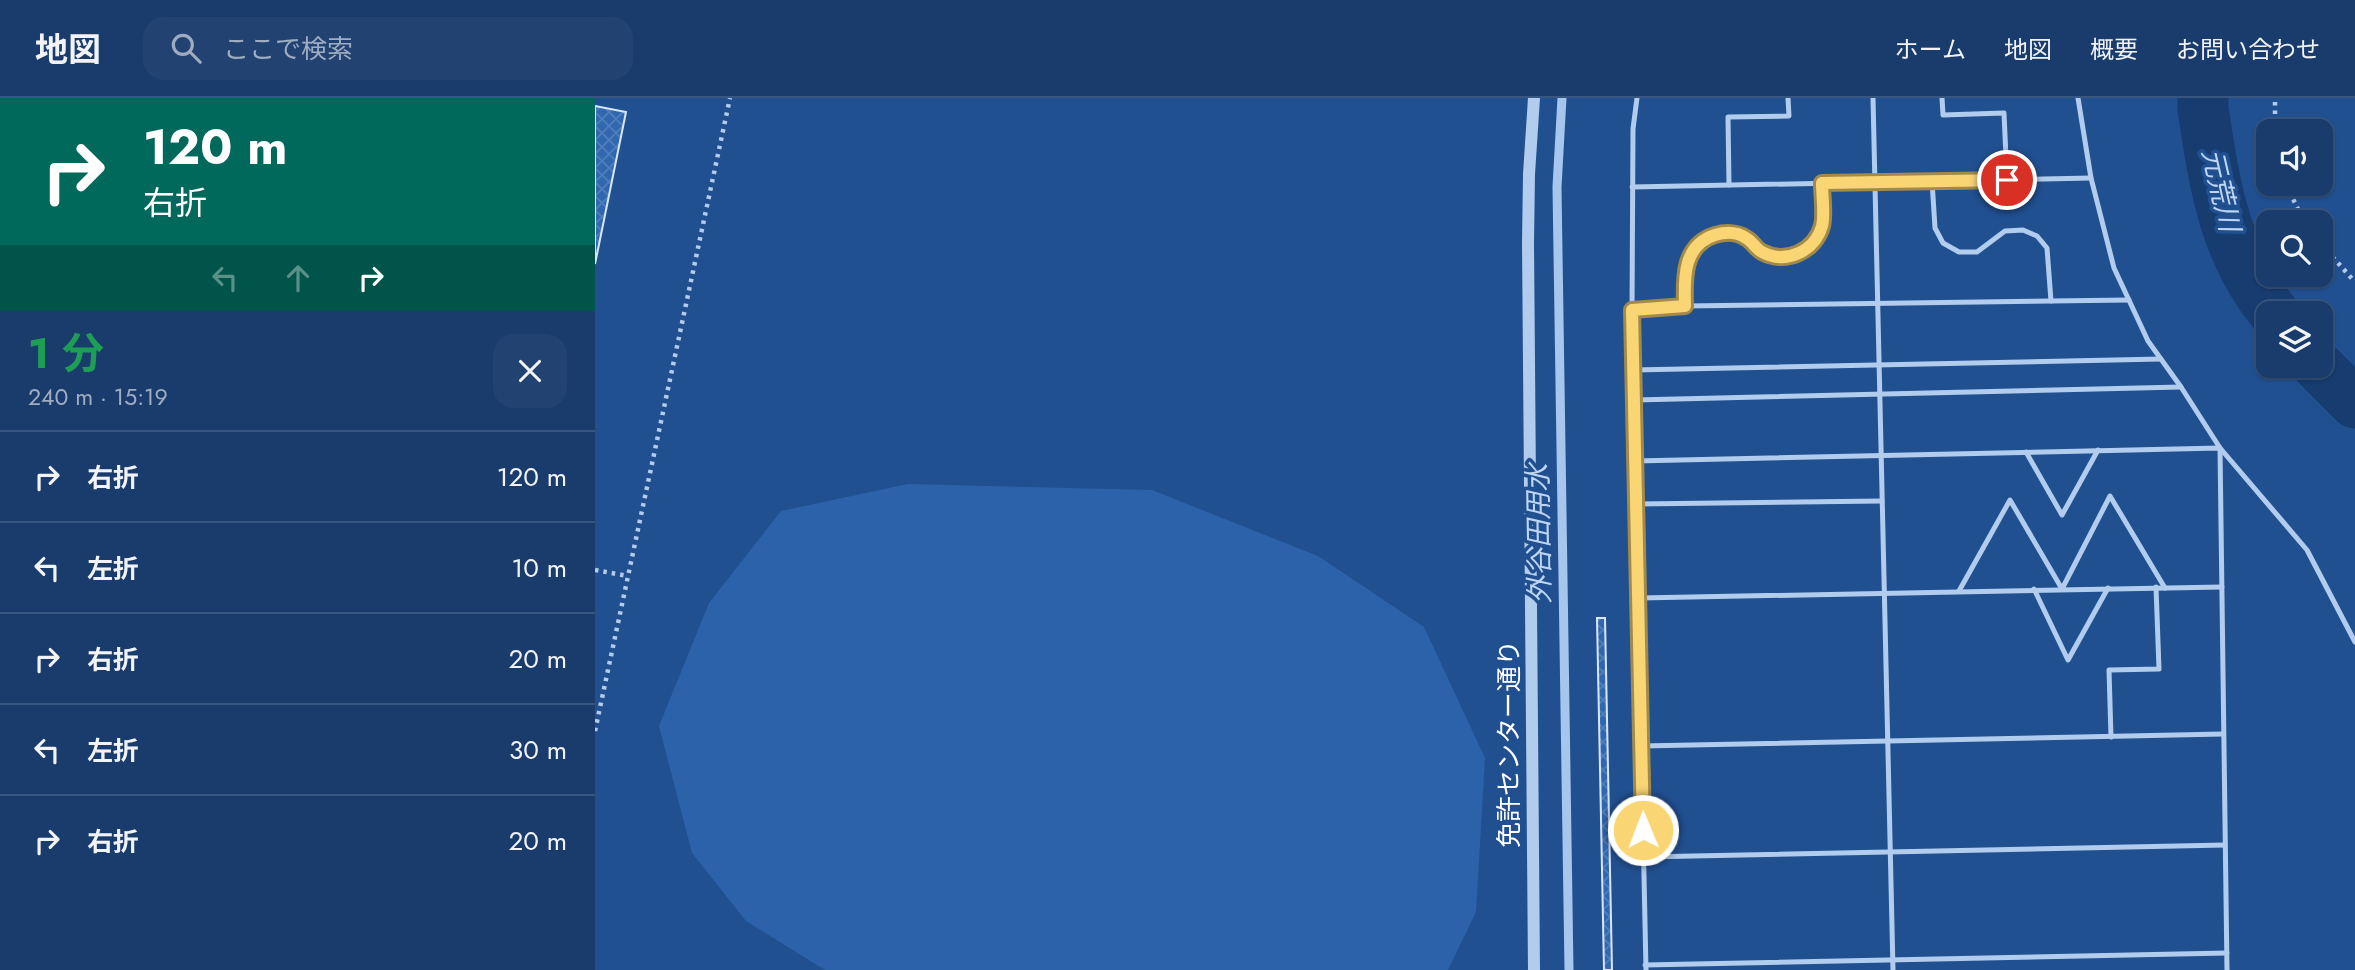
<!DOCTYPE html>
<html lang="ja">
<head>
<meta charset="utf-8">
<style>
  body { margin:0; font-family:Jost,"Noto Sans JP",sans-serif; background:#224372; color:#f1f3f6; height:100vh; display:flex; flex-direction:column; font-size:26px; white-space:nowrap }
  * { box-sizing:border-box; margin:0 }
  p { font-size:23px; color:#9fadc2 }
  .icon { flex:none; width:38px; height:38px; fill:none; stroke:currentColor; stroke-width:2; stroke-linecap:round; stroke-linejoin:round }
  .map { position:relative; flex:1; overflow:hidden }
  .panel { display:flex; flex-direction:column; background:#193c6d; width:595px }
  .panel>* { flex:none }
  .banner { background:#00695c; color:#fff; overflow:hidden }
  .controls { position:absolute; left:1661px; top:21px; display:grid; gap:14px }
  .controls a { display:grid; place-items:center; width:77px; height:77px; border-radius:14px; background:#193c6d; box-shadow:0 2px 5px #0004,0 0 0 2px #375680; font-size:35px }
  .pin { position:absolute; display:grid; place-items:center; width:60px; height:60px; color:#fff; margin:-30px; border:4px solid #fff; border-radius:50%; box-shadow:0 2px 7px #0007 }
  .me { position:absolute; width:77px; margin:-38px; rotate:359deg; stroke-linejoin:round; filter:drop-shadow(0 0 5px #0008) }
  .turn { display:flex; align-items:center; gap:24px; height:147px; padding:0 28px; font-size:32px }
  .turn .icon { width:91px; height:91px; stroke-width:2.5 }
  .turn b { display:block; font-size:49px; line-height:60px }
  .lanes { display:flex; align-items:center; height:66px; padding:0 28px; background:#0003; justify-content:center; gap:35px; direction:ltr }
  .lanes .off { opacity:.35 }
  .round { display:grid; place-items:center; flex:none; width:74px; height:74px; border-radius:21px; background:#224372 }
  .head { display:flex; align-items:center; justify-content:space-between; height:119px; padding:0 28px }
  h1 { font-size:42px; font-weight:700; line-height:52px; color:#1e9e55 }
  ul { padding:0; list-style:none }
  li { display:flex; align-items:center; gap:21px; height:91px; padding:0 28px; border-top:2px solid #375680 }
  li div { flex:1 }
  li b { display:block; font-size:26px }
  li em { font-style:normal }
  header { display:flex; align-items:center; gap:42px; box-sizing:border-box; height:98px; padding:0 35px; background:#193c6d; border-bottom:2px solid #375680 }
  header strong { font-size:33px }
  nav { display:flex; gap:38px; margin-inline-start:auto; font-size:24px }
  .search { width:490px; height:63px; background:#224372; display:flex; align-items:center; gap:18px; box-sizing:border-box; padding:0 24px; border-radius:21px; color:#9fadc2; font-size:26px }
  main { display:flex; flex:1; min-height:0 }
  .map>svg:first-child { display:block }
  .grass { fill:#2b62a9 }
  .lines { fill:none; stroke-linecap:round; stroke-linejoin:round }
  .stream { stroke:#a6c6ee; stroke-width:9 }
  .river { stroke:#173c70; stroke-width:51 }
  .building { fill:url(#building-cross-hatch); stroke:#d8e6f9; stroke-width:2 }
  .path { stroke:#b2cced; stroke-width:4.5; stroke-dasharray:3.5 5; stroke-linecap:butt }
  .service { stroke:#b2cced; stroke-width:5 }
  .tertiary { stroke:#b2cced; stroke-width:12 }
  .route-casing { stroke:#a28a4b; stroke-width:18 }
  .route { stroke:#f9d574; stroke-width:12 }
  .labels { text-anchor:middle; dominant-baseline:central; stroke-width:7; stroke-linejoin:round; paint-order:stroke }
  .street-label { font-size:26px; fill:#fff; stroke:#215091 }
  .water-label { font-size:28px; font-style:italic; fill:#bed6f4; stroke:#215091 }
</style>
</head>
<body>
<header>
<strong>地図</strong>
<div class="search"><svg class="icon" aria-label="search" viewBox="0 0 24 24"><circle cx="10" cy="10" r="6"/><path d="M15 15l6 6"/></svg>ここで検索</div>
<nav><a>ホーム</a><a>地図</a><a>概要</a><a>お問い合わせ</a></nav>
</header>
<main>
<section class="panel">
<div class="banner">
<div class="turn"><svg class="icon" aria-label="right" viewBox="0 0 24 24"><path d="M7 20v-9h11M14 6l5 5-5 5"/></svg><div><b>120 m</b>右折</div></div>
<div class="lanes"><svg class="icon off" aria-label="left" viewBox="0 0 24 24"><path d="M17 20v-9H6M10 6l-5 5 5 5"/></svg><svg class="icon off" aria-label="ahead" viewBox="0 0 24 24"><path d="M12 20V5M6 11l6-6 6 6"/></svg><svg class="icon" aria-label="right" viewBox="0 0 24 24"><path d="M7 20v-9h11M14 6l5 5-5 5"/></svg></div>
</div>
<div class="head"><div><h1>1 分</h1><p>240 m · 15:19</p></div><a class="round"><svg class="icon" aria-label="close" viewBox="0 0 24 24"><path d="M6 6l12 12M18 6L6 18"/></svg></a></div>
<ul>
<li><svg class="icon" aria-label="right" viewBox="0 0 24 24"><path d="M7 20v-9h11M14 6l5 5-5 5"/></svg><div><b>右折</b></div><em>120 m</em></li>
<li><svg class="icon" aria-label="left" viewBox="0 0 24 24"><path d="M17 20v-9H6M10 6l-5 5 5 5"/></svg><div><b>左折</b></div><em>10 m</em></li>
<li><svg class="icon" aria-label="right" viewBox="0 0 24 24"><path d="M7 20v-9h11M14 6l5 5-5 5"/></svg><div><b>右折</b></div><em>20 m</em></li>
<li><svg class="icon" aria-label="left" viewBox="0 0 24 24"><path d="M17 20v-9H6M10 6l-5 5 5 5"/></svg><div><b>左折</b></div><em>30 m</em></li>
<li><svg class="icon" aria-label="right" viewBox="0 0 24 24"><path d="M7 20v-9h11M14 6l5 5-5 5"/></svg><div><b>右折</b></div><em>20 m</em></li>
</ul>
</section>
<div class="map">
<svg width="1760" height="872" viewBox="0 0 1760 872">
  <defs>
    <pattern id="building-cross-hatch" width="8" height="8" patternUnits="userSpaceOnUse" patternTransform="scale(1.75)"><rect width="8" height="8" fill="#3167ae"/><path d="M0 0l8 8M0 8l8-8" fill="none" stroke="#507eba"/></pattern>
  </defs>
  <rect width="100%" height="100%" fill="#215091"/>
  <path class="grass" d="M 313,386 L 557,392 L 723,458 L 829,529 L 890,660 L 881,814 L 853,872 L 230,872 L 151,823 L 97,755 L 64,628 L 114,505 L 186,413 Z"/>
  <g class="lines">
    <path class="stream" d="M 967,0 L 962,89 L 974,872"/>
    <g class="river">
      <path d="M 1608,0 L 1608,11 C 1619,84 1629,155 1679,215"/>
      <path d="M 1723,268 L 1760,305"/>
    </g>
  </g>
  <g class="building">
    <path d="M 0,8 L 31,14 L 0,166 Z"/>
    <path d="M 1002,520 L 1010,520 L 1017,872 L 1009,872 Z"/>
  </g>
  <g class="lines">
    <g class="path">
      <path d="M 1680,33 L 1680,0"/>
      <path d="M 1691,86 L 1709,124"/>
      <path d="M 1726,146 L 1760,184"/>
      <path d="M 0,472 L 33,478"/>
      <path d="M 0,633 L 135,0"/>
    </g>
    <g class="service">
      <path d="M 1042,0 L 1038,31 L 1037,212 L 1051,872"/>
      <path d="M 1278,0 L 1298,872"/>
      <path d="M 1347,0 L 1348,17 L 1409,15 L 1412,82"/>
      <path d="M 1483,0 L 1496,80 L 1519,170 L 1553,243 L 1586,289 L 1625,350 L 1712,452 L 1760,544"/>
      <path d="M 1337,83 L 1340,130 L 1348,145 L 1364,154 L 1382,154 L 1410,133 L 1428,132 L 1442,138 L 1452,150 L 1456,203"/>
      <path d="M 1134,87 L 1133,19 L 1194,18 L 1193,0"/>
      <path d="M 1037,89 L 1496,80"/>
      <path d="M 1090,208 C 1089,180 1088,147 1120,137 C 1130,134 1142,134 1151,140 C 1157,143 1161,151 1167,154 C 1191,167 1220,153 1227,128 C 1230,116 1227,98 1227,85"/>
      <path d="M 1037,212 L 1090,208 L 1534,202"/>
      <path d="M 1038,272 L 1566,261"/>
      <path d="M 1040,302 L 1586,289"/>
      <path d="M 1431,354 L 1467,417 L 1503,352"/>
      <path d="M 1040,363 L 1625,350 L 1632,872"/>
      <path d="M 1042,406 L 1287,403"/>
      <path d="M 1439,491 L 1473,562 L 1513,490"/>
      <path d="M 1467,491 L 1515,398 L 1570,490"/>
      <path d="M 1364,493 L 1415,402 L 1467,491"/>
      <path d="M 1044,500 L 1627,489"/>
      <path d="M 1516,639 L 1514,572 L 1564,571 L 1561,489"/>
      <path d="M 1046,648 L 1628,636"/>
      <path d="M 1048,759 L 1630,747"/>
      <path d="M 1050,867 L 1632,855"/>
    </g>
    <path class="tertiary" d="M 939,872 L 933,145 L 934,76 L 939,0"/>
  </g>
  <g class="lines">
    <g class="route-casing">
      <path id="route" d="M 1048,732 L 1037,212 L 1090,208 C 1089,180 1088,147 1120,137 C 1130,134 1142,134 1151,140 C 1157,143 1161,151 1167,154 C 1191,167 1220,153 1227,128 C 1230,116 1227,98 1227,85 L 1412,82"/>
    </g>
    <use href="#route" class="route"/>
  </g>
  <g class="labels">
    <g class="street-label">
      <text transform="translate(914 646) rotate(-90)">免許センター通り</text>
    </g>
    <g class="water-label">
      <text transform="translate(1626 92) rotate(77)">元荒川</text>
      <text transform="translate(944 436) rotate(-91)">外谷田用水</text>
    </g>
  </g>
</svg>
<div class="controls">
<a><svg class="icon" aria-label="sound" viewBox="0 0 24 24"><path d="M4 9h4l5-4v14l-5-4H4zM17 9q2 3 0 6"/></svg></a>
<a><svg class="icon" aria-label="search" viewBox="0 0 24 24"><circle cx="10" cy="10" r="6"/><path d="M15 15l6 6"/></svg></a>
<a><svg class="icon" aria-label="layers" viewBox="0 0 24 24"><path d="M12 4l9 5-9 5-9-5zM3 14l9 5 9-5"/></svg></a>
</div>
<div class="pin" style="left:1412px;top:82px;background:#d93025"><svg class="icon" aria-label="arrive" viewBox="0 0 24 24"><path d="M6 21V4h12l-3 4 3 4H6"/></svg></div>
<svg class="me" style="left:1048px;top:732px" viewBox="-20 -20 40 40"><circle r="17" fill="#f9d574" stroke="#fff" stroke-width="3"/><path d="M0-11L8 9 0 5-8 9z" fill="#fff"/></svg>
</div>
</main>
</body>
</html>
